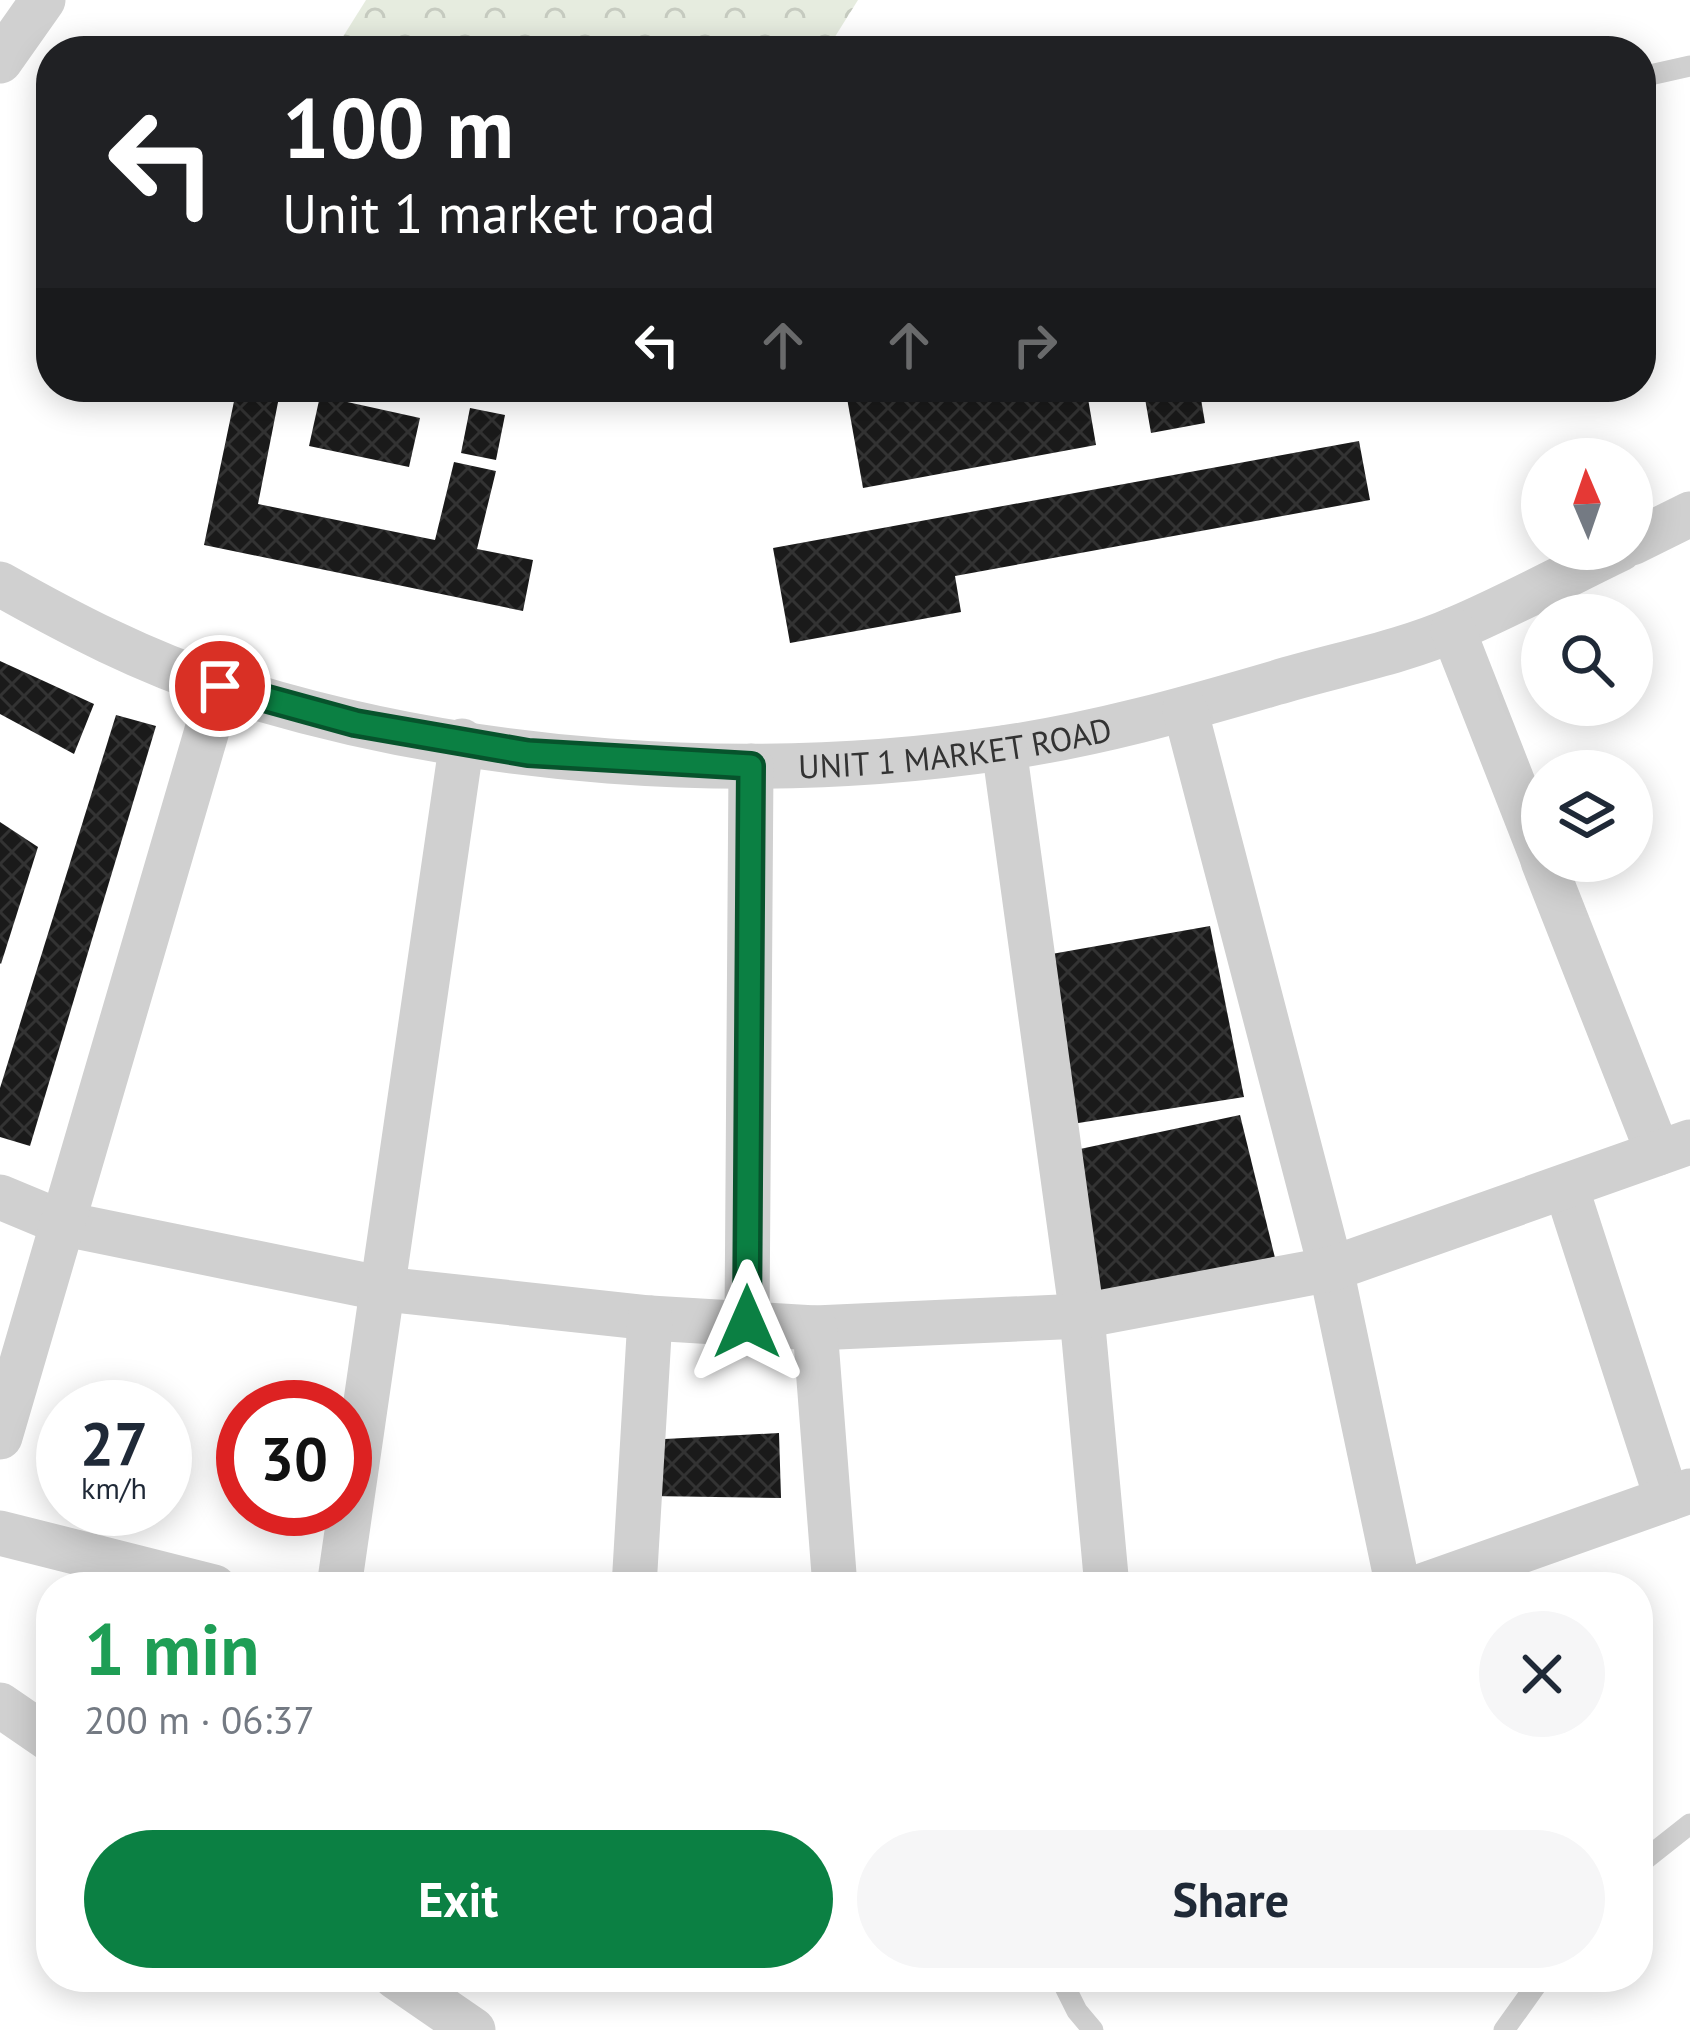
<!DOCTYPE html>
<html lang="en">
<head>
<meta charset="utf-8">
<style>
  body { margin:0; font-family:"PT Sans",sans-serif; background:#f6f6f7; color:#1f2937; height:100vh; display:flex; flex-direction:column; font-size:45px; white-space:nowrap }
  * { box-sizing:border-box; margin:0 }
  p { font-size:39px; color:#747a83 }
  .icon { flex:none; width:66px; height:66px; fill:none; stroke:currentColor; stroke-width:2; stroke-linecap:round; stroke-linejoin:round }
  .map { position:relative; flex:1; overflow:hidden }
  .panel { position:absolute; left:36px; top:1572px; width:1617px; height:420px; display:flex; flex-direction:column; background:#fff; border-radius:48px; box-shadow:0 6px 30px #0003 }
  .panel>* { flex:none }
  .hud { position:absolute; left:36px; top:36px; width:1620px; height:366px; border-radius:48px; box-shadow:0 6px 30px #0003; background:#202124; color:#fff; overflow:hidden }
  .needle { width:78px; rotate:358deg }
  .controls { position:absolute; left:1521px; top:438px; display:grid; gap:24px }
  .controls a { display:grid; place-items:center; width:132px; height:132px; border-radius:50%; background:#fff; box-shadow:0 6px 30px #0003; font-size:60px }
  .speed { position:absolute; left:36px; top:1380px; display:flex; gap:24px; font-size:60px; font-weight:700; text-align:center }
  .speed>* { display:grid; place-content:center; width:156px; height:156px; border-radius:50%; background:#fff; box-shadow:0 6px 30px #0003; line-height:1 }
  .speed small { font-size:30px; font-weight:400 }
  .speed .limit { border:18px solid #d22; background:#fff; color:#111 }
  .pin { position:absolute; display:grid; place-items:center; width:102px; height:102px; color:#fff; margin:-51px; border:6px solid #fff; border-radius:50%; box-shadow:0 3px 12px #0007 }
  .me { position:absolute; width:132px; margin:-66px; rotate:0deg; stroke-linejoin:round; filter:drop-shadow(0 0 9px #0008) }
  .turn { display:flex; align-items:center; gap:42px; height:252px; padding:0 48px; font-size:54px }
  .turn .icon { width:156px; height:156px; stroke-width:2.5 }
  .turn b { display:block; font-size:84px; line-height:102px }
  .lanes { display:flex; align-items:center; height:114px; padding:0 48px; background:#0003; justify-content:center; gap:60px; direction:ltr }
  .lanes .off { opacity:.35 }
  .round { display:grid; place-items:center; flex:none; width:126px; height:126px; border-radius:63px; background:#f6f6f7 }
  .head { display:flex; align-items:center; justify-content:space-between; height:204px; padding:0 48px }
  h1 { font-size:72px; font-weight:700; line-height:90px; color:#1e9e55 }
  .action { display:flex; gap:24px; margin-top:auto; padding:24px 48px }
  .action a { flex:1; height:138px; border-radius:72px; background:#0b8043; color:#fff; font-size:48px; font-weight:700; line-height:138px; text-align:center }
  .action a+a { background:#f6f6f7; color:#1f2937 }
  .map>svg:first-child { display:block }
  .park { fill:url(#park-crowns) }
  .building { fill:url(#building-cross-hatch) }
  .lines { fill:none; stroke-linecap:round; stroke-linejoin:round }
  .lane { stroke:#d0d0d0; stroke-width:21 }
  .street { stroke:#d0d0d0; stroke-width:45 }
  .route-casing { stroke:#07532c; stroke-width:30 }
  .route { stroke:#0b8043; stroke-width:21 }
  .labels { text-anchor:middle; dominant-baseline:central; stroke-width:12; stroke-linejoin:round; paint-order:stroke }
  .street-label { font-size:33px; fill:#333; stroke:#fff }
</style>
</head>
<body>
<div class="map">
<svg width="1690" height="2030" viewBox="0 0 1690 2030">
  <defs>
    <pattern id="park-crowns" width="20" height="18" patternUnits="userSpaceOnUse" patternTransform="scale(3)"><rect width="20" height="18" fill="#e6ecdf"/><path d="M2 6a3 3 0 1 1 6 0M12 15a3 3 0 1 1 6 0" fill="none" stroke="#c6cbc0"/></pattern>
    <pattern id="building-cross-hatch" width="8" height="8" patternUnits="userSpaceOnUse" patternTransform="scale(3)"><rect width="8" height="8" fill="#1a1a1a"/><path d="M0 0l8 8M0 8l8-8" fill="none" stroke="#333"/></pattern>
  </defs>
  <rect width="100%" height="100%" fill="#fff"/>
  <path class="park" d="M 366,0 L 858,0 L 826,51 L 334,51 Z"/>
  <g class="building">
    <path d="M 185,387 L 222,387 L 220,398 L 184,392 Z"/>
    <path d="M 237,387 L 281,387 L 258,504 L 435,540 L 454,462 L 496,471 L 477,549 L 533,560 L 523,611 L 204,545 Z"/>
    <path d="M 845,387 L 1086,387 L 1096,445 L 863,488 Z"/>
    <path d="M 1143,387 L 1199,387 L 1205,423 L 1151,433 Z"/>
    <path d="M 320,396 L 420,418 L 409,467 L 309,446 Z"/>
    <path d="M 470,408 L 505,415 L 496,460 L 461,453 Z"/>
    <path d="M 1359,441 L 1370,500 L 955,576 L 961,612 L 790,643 L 773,548 Z"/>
    <path d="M 0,661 L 94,704 L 74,754 L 0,714 Z"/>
    <path d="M 116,715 L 156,726 L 30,1146 L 0,1137 L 0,1088 Z"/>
    <path d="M 0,822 L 38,847 L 1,964 L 0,963 Z"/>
    <path d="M 1210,926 L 1244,1097 L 1072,1124 L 1046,955 Z"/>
    <path d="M 1240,1115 L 1277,1266 L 1101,1297 L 1080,1149 Z"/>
    <path d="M 779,1433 L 781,1498 L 649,1496 L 646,1440 Z"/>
  </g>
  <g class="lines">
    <g class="lane">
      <path d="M 1641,77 L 1690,66"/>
      <path d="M 1638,1865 L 1690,1824"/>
      <path d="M 1060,1977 L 1077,2011 L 1093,2030"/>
      <path d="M 1504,2030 L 1542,1977"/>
    </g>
    <g class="street">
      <path d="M 0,61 L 43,0"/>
      <path d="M 1632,543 L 1690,514"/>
      <path id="s1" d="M 0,584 C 71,624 144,662 222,687 C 467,766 748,785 1002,748 C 1094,735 1186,709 1275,683 C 1334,665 1401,653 1457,628 C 1513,604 1566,575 1620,549"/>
      <path d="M 1453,630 L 1542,857"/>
      <path d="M 1185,709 L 1331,1269 L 1398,1587"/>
      <path d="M 1004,748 L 1082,1316 L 1107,1587"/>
      <path d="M 1543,861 L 1658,1153"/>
      <path d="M 1566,1187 L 1667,1499"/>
      <path d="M 0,1197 L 65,1224 L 384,1289 L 650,1318 L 815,1328 L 1082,1316 L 1331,1269 L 1690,1142"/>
      <path d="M 747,1322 L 751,766"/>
      <path d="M 815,1328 L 835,1587"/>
      <path d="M 0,1437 L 220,686"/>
      <path d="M 0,1533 L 214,1587"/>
      <path d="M 339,1587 L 462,741"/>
      <path d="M 634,1587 L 650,1318"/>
      <path d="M 1419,1587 L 1690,1491"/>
      <path d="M 0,1705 L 51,1740"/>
      <path d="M 396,1977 L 473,2030"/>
    </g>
  </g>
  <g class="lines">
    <g class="route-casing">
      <path id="route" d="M 220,686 L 355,723 L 528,753 L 751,766 L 747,1322"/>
    </g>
    <use href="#route" class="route"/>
  </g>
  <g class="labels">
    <g class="street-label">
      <text stroke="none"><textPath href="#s1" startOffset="987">UNIT 1 MARKET ROAD</textPath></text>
    </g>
  </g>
</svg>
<div class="controls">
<a><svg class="needle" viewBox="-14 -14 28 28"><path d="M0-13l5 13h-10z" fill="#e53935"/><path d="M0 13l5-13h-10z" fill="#747a83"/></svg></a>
<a><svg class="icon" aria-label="search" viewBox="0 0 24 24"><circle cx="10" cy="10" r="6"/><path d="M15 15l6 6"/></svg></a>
<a><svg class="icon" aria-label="layers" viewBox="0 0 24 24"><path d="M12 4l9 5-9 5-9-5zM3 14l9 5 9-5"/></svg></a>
</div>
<div class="speed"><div>27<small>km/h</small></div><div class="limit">30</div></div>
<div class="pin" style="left:220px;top:686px;background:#d93025"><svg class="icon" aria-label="arrive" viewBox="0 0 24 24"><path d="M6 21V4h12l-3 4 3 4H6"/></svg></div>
<svg class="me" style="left:747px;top:1322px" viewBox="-20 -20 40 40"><path d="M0-17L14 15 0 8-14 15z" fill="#0b8043" stroke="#fff" stroke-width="4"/></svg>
<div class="hud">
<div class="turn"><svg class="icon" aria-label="left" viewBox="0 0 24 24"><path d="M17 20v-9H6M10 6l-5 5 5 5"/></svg><div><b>100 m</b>Unit 1 market road</div></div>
<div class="lanes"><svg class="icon" aria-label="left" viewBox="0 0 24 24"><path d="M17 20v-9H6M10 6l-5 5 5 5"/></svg><svg class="icon off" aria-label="ahead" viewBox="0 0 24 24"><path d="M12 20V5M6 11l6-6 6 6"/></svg><svg class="icon off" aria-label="ahead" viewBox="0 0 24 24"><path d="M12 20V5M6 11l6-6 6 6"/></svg><svg class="icon off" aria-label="right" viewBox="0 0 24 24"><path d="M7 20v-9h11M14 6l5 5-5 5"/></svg></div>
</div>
<section class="panel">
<div class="head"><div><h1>1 min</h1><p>200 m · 06:37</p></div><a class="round"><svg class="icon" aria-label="close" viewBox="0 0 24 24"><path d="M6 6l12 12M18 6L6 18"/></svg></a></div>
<div class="action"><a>Exit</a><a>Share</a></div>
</section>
</div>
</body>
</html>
